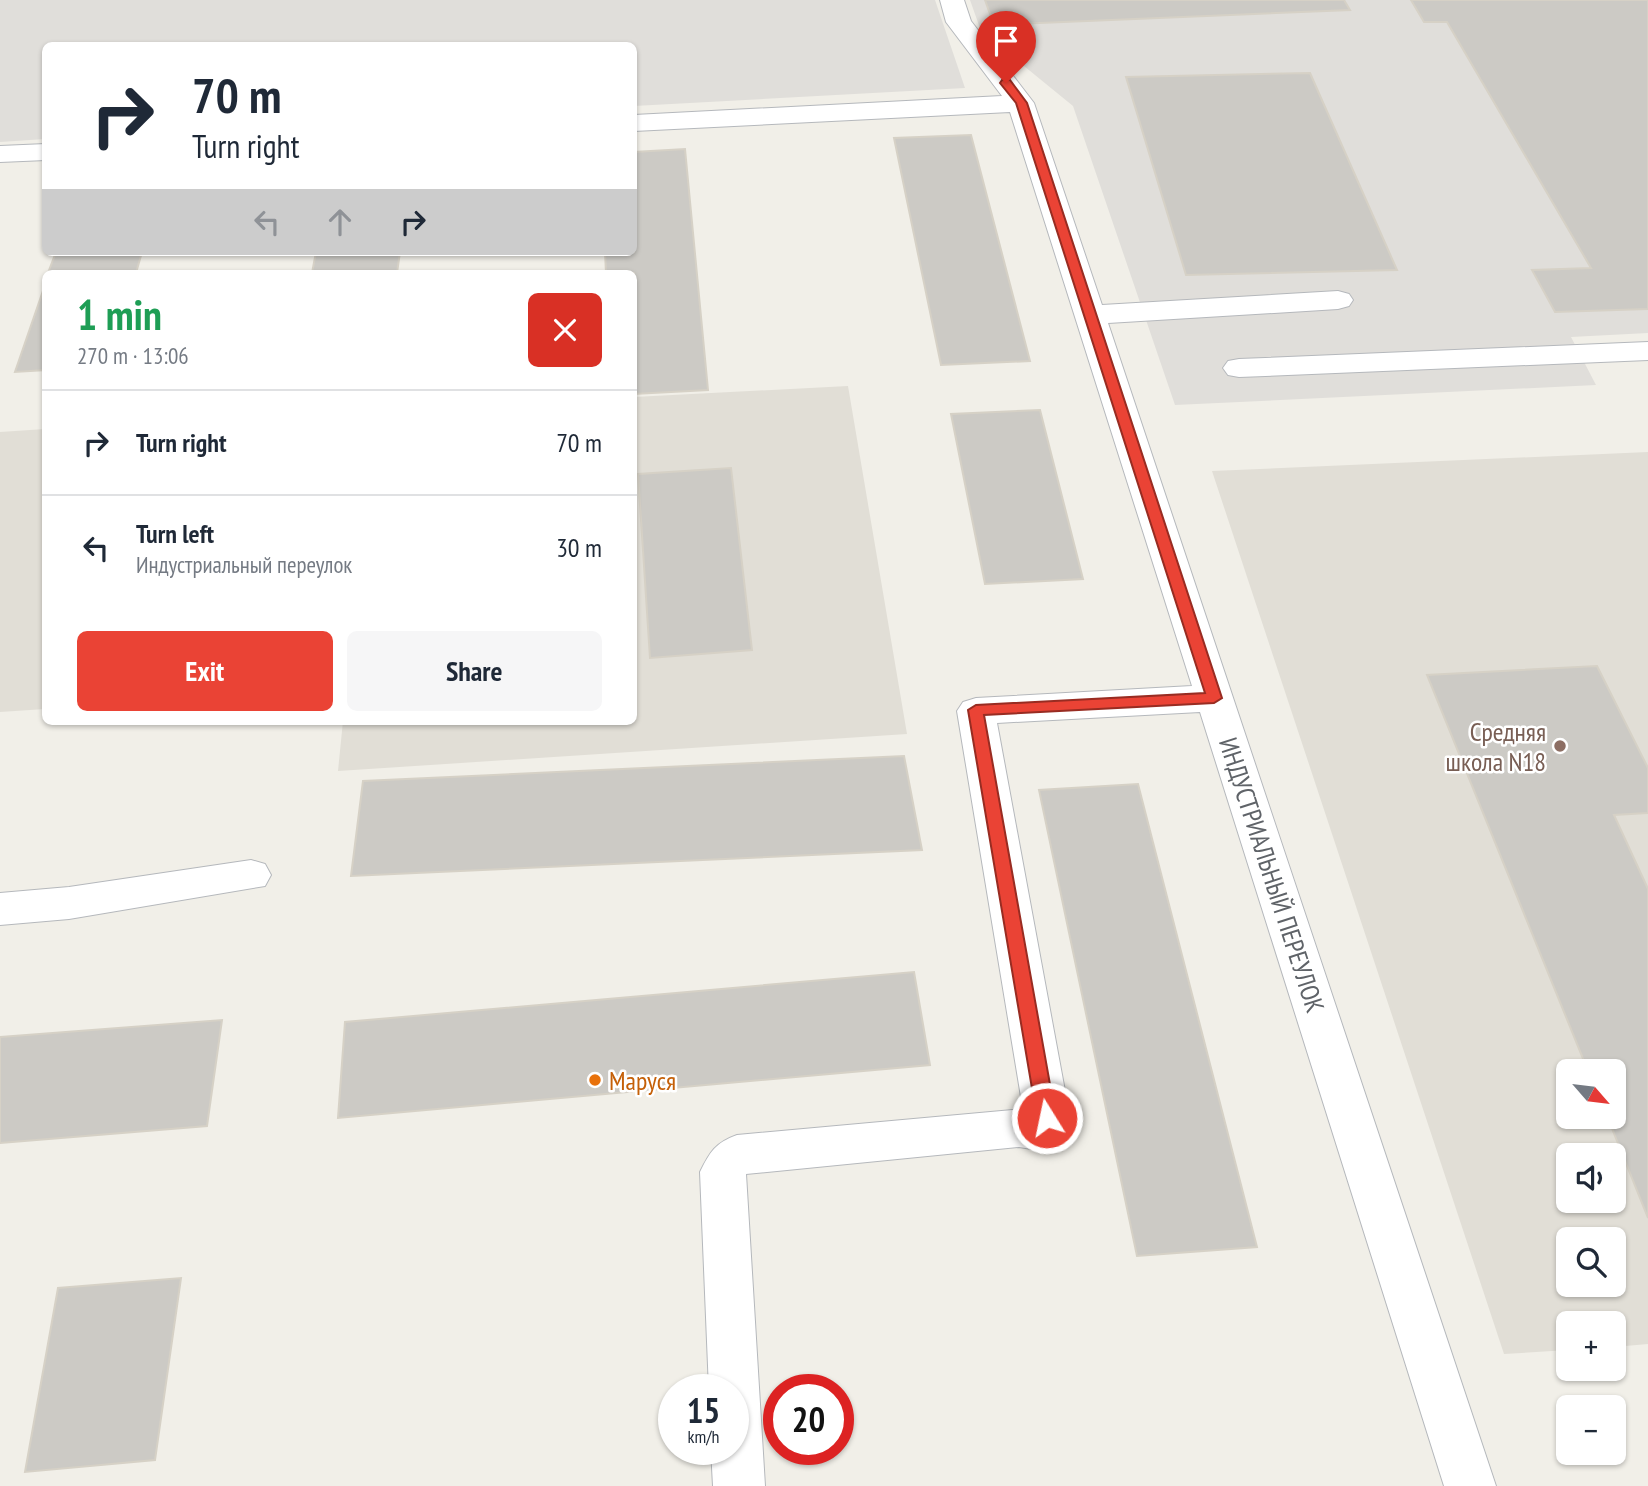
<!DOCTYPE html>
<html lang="en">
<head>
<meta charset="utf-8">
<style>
  body { margin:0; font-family:"PT Sans Narrow",sans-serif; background:#f6f6f7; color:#1f2937; height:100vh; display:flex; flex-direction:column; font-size:26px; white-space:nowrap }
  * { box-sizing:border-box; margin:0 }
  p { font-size:23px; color:#747a83 }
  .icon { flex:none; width:38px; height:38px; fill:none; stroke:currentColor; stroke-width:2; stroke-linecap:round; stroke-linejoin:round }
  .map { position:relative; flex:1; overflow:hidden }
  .panel { position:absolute; left:42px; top:270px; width:595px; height:455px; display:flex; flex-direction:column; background:#fff; border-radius:10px; box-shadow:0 2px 5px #0004 }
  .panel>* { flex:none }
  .guide { position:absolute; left:42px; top:42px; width:595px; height:214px; border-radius:10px; box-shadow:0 2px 5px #0004; background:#fff; color:#1f2937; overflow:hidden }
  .needle { width:46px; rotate:118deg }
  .buttons { position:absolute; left:1556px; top:1059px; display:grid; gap:14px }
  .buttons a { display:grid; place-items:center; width:70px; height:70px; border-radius:10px; background:#fff; box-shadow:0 2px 5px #0004; font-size:35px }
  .speed { position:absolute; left:658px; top:1374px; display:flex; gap:14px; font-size:35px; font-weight:700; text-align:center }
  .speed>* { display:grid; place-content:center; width:91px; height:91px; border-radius:50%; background:#fff; box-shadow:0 2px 5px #0004; line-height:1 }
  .speed small { font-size:18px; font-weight:400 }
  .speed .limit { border:10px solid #d22; background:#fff; color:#111 }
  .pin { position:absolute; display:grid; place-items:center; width:60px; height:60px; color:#fff; margin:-72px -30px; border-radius:50% 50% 50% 0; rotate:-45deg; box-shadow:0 0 7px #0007 }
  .pin .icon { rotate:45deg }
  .me { position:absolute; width:77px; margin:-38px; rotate:350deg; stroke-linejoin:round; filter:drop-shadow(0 0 5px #0008) }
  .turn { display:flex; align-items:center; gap:24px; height:147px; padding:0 35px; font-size:32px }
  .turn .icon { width:91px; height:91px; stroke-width:2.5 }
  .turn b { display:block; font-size:49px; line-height:60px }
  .lanes { display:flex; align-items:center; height:66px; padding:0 35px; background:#0003; justify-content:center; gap:35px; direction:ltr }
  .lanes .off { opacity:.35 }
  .round { display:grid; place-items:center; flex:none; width:74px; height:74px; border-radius:10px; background:#f6f6f7 }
  .headline { display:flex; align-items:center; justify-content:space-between; height:119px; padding:0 35px }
  h1 { font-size:42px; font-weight:600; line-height:52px; color:#1e9e55 }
  .cta { display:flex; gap:14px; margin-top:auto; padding:14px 35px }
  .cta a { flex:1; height:80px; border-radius:10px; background:#ea4335; color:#fff; font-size:28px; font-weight:600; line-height:80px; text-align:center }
  .cta a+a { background:#f6f6f7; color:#1f2937 }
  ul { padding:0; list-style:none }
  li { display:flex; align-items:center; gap:21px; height:105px; padding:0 35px; border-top:2px solid #e0e1e3 }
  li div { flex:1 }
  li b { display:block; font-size:26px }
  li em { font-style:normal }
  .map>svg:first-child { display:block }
  .industrial { fill:#e0deda }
  .education { fill:#e1ded6; fill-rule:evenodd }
  .building { fill:#cccac5; stroke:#d6d1c6; stroke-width:2 }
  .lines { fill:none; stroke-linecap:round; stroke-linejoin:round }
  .minor-casing { stroke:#b5b8bc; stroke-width:2 }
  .minor { fill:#fff; fill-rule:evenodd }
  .route { fill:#ea4335; stroke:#982c22; stroke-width:2 }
  .education-dot { fill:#8d6e63; stroke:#fff; stroke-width:2.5 }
  .food-dot { fill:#e8710a; stroke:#fff; stroke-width:2.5 }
  .labels { text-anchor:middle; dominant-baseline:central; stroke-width:5; stroke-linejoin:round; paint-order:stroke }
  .education-label { font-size:26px; fill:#785e54; stroke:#fff; text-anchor:end }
  .street-label { font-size:26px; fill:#5f6368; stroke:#fff }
  .food-label { font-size:26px; fill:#c56008; stroke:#fff; text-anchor:start }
</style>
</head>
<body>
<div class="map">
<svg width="1648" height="1486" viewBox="0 0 1648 1486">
  <rect width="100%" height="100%" fill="#f1efe8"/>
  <g class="industrial">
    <path d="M 0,0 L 935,0 L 965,88 L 634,106 L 634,46 L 46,46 L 45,139 L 0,142 Z"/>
    <path d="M 970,0 L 1648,0 L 1648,333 L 1571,337 L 1596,385 L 1175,405 L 1073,106 L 981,31 Z"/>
  </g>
  <g class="education">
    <path d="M 848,386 L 907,734 L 338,771 L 343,721 L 634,721 L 634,397 Z"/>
    <path d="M 45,429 L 45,709 L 0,712 L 0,432 Z"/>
    <path d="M 1648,452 L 1648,1344 L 1614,1347 L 1614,1323 L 1568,1323 L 1568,1350 L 1504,1354 L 1212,471 ZM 1568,1071 L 1614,1071 L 1614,1116 L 1568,1116 ZM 1568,1155 L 1614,1155 L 1614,1200 L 1568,1200 ZM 1568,1239 L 1614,1239 L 1614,1284 L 1568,1284 Z"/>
  </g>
  <g class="building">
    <path d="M 985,0 L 1344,0 L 1350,10 L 994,25 Z"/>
    <path d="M 1411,0 L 1648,0 L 1648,309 L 1555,312 L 1532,270 L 1591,268 L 1447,22 L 1424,22 Z"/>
    <path d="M 1310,73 L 1397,270 L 1186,275 L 1126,77 Z"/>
    <path d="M 971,135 L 1030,361 L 941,365 L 894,138 Z"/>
    <path d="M 685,149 L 708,390 L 634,394 L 634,273 L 606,273 L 605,252 L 634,252 L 634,152 Z"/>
    <path d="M 56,252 L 142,252 L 136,273 L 48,273 Z"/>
    <path d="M 316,252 L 400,252 L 397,273 L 312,273 Z"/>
    <path d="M 46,282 L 46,370 L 15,372 Z"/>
    <path d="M 1040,410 L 1083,579 L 985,584 L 951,414 Z"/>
    <path d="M 731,468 L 752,650 L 650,658 L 638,474 Z"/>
    <path d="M 1597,666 L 1648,768 L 1648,813 L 1614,815 L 1648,889 L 1648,1218 L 1607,1116 L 1614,1116 L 1614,1071 L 1588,1071 L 1427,675 Z"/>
    <path d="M 904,756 L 922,850 L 351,876 L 363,781 Z"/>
    <path d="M 1138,784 L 1257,1247 L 1137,1256 L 1039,790 Z"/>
    <path d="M 914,972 L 930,1065 L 338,1118 L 345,1022 Z"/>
    <path d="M 222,1020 L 207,1126 L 0,1143 L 0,1037 Z"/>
    <path d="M 181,1278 L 155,1460 L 25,1472 L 58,1288 Z"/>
  </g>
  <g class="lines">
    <g class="minor-casing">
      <g id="minor">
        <path d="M 940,0 L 964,0 L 971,21 L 1034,103 L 1102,305 L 1338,291 L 1349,294 L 1353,300 L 1349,306 L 1338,309 L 1108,323 L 1496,1486 L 1444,1486 L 1200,712 L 997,723 L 1070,1118 L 1054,1145 L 1038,1150 L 1019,1147 L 746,1174 L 765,1486 L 713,1486 L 711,1449 L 733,1449 L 733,1390 L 709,1390 L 700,1172 C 710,1152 715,1143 737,1135 L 1023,1109 L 957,711 L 963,702 L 976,698 L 1192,686 L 1010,112 L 634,131 L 634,115 L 1002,96 L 946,22 Z"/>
        <path d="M 46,144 L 46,160 L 0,162 L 0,146 Z"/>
        <path d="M 1648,342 L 1648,360 L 1239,377 L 1228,375 L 1223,368 L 1228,361 L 1239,359 Z"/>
        <path d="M 251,860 L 265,864 L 271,875 L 265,886 L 69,919 L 0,925 L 0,893 L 69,887 Z"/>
      </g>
    </g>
    <use href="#minor" class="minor"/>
  </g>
  <path class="route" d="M 1002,80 L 1010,80 L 1027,103 L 1222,698 L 1214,703 L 984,715 L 1056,1118 L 1053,1124 L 1047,1126 L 1040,1124 L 1037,1118 L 968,710 L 976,705 L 1205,693 L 1016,103 L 1000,83 Z"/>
  <circle class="education-dot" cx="1560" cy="746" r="7"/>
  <circle class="food-dot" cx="595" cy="1080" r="7"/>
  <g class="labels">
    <g class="education-label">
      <text x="1546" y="731">Средняя<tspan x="1546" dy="30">школа N18</tspan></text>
    </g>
    <g class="street-label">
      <text transform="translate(1272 875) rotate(72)">ИНДУСТРИАЛЬНЫЙ ПЕРЕУЛОК</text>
    </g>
    <g class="food-label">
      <text x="609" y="1080">Маруся</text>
    </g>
  </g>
</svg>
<div class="buttons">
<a><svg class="needle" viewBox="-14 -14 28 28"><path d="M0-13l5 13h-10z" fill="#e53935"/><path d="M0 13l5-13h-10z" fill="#747a83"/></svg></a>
<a><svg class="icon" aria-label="sound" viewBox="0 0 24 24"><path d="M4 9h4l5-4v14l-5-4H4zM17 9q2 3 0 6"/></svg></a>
<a><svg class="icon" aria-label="search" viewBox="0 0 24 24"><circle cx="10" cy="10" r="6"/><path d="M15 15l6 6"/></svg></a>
<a>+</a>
<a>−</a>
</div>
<div class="speed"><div>15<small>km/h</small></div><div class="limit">20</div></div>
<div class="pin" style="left:1006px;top:83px;background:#d93025"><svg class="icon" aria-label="arrive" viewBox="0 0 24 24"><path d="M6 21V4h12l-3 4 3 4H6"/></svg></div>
<svg class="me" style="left:1047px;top:1118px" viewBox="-20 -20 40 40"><circle r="17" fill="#ea4335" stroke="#fff" stroke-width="3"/><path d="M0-11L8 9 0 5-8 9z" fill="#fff"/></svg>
<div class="guide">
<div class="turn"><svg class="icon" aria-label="right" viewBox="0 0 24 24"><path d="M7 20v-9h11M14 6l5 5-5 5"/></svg><div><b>70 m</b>Turn right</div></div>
<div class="lanes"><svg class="icon off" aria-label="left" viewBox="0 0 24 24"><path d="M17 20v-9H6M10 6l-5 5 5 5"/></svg><svg class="icon off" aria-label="ahead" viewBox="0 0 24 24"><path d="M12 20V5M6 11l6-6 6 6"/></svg><svg class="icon" aria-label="right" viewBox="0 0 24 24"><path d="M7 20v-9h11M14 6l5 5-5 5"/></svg></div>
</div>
<section class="panel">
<div class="headline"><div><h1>1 min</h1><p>270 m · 13:06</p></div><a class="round" style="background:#d93025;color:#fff"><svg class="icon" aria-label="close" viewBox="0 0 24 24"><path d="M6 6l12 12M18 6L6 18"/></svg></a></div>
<ul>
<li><svg class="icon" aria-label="right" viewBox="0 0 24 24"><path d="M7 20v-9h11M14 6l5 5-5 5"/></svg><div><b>Turn right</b></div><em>70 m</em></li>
<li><svg class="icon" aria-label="left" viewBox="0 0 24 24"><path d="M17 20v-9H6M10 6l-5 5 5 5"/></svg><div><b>Turn left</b><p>Индустриальный переулок</p></div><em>30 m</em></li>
</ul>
<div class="cta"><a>Exit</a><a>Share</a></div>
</section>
</div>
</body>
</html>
